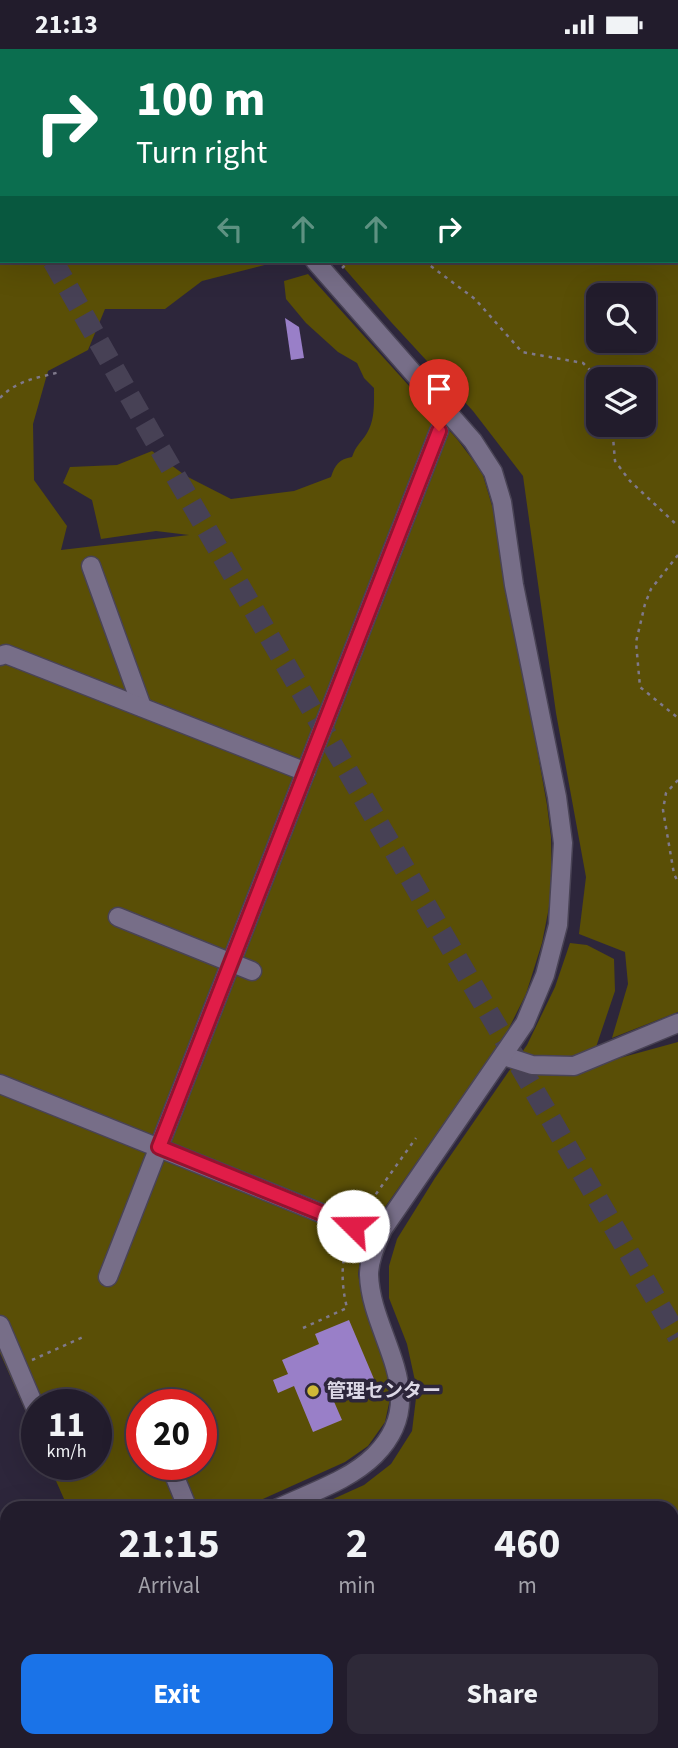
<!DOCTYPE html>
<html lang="en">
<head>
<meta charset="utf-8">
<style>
  body { margin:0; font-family:"Source Sans 3","Noto Sans JP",sans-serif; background:#2e2938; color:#f1f3f6; height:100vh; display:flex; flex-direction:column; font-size:26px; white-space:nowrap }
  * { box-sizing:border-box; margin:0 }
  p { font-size:23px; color:#a2a1a9 }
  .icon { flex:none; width:38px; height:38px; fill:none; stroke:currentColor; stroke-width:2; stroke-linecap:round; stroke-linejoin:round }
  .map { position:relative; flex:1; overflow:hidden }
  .drawer { position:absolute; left:0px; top:1452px; width:679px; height:247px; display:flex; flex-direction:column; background:#221c2c; border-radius:21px 21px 0 0; box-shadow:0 7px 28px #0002,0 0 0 2px #3f3a48 }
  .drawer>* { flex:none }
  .guide { position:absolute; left:0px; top:0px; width:679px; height:214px; box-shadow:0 7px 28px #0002,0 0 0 2px #3f3a48; background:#0b6e4f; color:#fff; overflow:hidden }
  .buttons { position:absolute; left:586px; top:234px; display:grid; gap:14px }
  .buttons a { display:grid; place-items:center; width:70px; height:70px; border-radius:14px; background:#221c2c; box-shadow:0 7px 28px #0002,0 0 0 2px #3f3a48; font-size:35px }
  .speed { position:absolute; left:21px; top:1340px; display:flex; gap:14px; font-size:35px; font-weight:700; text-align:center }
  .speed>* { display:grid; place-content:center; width:91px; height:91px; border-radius:50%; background:#221c2c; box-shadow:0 7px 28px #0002,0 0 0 2px #3f3a48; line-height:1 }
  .speed small { font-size:18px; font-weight:400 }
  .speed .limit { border:10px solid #d22; background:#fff; color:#111 }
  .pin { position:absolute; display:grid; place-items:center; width:60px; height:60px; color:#fff; margin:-72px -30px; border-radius:50% 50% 50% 0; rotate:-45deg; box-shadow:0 0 7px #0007 }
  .pin .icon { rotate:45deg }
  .me { position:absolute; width:77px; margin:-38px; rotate:292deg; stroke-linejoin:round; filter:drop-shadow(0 0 5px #0008) }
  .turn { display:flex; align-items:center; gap:24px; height:147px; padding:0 21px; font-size:32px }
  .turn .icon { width:91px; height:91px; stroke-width:2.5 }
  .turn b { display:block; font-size:49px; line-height:60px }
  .lanes { display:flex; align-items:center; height:66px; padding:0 21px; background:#0003; justify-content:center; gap:35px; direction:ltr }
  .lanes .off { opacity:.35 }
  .eta { display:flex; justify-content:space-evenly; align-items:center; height:119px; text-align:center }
  .eta b { font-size:42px; font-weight:700; line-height:49px }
  .primary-button { display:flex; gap:14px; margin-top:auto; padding:14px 21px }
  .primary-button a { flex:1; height:80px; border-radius:14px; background:#1a73e8; color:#fff; font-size:28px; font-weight:700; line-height:80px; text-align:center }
  .primary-button a+a { background:#2e2938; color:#f1f3f6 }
  .status { display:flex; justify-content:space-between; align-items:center; height:49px; padding:0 35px; background:#221c2c; direction:ltr }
  .status svg { height:19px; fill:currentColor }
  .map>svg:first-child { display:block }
  .green { fill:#5a4f06; fill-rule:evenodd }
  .building { fill:#997fc8 }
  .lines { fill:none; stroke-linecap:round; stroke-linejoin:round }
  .highway-tunnel { stroke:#474155; stroke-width:21; stroke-dasharray:21 10; stroke-linecap:butt }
  .minor-casing { stroke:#494355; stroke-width:21 }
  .path { stroke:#7f798b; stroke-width:2.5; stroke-dasharray:3.5 5; stroke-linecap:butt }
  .minor { stroke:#776e88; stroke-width:18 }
  .route-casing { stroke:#92132f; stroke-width:18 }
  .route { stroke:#e11d48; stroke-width:12 }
  .poi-dot { fill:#cfb837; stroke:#2d263b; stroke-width:2.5 }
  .labels { text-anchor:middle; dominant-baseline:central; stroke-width:7; stroke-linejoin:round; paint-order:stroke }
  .poi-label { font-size:19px; font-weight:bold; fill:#dcd8e6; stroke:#2d263b; text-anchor:start }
</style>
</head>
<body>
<div class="status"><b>21:13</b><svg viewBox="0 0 49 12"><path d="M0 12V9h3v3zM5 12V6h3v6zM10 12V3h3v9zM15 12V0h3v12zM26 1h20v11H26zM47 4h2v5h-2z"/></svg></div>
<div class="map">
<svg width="678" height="1699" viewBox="0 0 678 1699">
  <rect width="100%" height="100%" fill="#2d263b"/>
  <g class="green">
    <path d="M 211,0 L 678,0 L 678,963 L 612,989 L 628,935 L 625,903 L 579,885 L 586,828 L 556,664 L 523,427 L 473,362 L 391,273 L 338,212 L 677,212 L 677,2 L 210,2 ZM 598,247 L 644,247 L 644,292 L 598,292 ZM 598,331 L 644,331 L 644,376 L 598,376 Z"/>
    <path d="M 0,57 L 2,212 L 280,212 L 202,232 L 165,260 L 105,260 L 88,301 L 48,322 L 33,375 L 34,431 L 67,477 L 61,501 L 189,486 L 156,482 L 101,490 L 92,451 L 63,434 L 70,418 L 117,416 L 152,402 L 186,427 L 231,450 L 294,442 L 331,428 C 335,416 339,410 352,408 C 356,396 361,394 367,384 C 375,371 374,354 374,339 L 364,329 L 357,314 L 338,303 L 306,274 L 286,250 L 284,232 L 308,225 L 457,390 L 482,423 L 496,470 L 547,756 L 551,788 L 552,843 L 542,894 L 526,945 L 503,991 L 373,1175 L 362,1199 L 358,1225 L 363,1253 L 385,1316 L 391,1345 L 385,1373 L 368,1397 L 345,1413 L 243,1459 L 68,1459 L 49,1416 L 96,1416 L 96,1356 L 37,1356 L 37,1388 L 0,1304 ZM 142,1356 L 201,1356 L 201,1416 L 142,1416 Z"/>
    <path d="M 570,894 L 587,896 L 614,910 L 615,942 L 594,1004 L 594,1016 L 678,993 L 678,1632 L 672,1636 L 672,1460 L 311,1460 L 364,1436 L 391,1415 L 412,1382 L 417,1341 L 407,1295 L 389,1249 L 389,1217 L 397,1190 L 435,1129 L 527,996 L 555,938 Z"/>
    <path d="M 7,1592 L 7,1692 L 174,1692 L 170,1699 L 0,1699 L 0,1594 Z"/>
    <path d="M 201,1692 L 395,1692 L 395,1699 L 197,1699 Z"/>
  </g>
  <g class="building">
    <path d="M 285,269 L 299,278 L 304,309 L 291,311 Z"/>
    <path d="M 349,1271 L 374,1330 L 332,1348 L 342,1371 L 313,1383 L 294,1337 L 278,1344 L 273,1331 L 288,1325 L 282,1311 L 319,1295 L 315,1285 Z"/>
  </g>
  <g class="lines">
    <g class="highway-tunnel">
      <path d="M 0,119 L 2,122"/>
      <path d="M 53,212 L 154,390 L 678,1288"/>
    </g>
    <g class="minor-casing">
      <g id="minor">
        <path d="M 0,44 L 2,45"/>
        <path d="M 91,517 L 142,658"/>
        <path d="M 0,607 L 6,605 L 306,723"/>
        <path d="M 118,868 L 252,922"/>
        <path d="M 504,1007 L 532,1016 L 574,1017 L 678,974"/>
        <path d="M 0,1035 L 353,1177"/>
        <path d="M 108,1228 L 439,382"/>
        <path d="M 0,1276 L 37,1363"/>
        <path d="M 58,1416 L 60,1419"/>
        <path d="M 170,1416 L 188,1460"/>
        <path d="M 276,1460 C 309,1444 349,1432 375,1406 C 434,1347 371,1288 369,1226 C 369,1210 377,1194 383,1180 L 525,974 L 545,926 L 558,876 L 563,794 L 557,748 L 514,536 L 502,453 L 493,423 L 473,392 L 315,212"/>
        <path d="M 0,1569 L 7,1568"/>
        <path d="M 187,1699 L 191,1692"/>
      </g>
    </g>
    <g class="path">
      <path d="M 677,42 L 678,42"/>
      <path d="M 424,212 L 475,250 L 522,303 L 583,314 L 600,331"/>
      <path d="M 342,219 L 350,212"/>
      <path d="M 0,349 C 17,331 37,329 60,323"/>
      <path d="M 612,376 L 615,412 L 630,432 L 678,477"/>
      <path d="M 678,506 L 651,540 L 645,555 L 636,593 L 640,638 L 678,669"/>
      <path d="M 678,731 L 666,744 L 663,761 L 674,825 L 678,833"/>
      <path d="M 361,1166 L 416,1089"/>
      <path d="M 303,1279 L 347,1259 C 341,1234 341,1215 348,1190"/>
      <path d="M 32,1311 L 83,1288"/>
    </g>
    <use href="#minor" class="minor"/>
  </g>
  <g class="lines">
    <g class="route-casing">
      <path id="route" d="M 353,1177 L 159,1098 L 439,382"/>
    </g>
    <use href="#route" class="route"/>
  </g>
  <circle class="poi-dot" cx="313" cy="1342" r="7"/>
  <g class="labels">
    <g class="poi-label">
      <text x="327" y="1342">管理センター</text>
    </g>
  </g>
</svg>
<div class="buttons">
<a><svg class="icon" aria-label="search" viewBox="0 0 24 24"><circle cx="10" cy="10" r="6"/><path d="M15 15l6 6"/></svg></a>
<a><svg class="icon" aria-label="layers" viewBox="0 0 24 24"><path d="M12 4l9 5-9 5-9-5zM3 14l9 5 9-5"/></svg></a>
</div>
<div class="speed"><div>11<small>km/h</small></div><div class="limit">20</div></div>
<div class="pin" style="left:439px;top:382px;background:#d93025"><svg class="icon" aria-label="arrive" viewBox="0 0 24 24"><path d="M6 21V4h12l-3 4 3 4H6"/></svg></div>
<svg class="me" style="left:353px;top:1177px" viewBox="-20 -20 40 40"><circle r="19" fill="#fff"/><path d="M0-13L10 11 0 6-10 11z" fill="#e11d48"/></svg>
<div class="guide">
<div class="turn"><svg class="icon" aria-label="right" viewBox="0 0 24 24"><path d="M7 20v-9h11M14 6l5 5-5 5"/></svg><div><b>100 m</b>Turn right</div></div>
<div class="lanes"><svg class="icon off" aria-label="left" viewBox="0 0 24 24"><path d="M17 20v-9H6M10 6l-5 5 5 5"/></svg><svg class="icon off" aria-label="ahead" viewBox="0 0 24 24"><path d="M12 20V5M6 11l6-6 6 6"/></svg><svg class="icon off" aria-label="ahead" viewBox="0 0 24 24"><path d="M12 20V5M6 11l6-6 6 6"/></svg><svg class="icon" aria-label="right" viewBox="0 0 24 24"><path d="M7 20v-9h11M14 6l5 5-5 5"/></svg></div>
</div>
<section class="drawer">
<div class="eta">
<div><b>21:15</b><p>Arrival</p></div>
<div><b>2</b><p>min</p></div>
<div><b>460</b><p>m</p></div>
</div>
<div class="primary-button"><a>Exit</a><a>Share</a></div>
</section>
</div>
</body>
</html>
